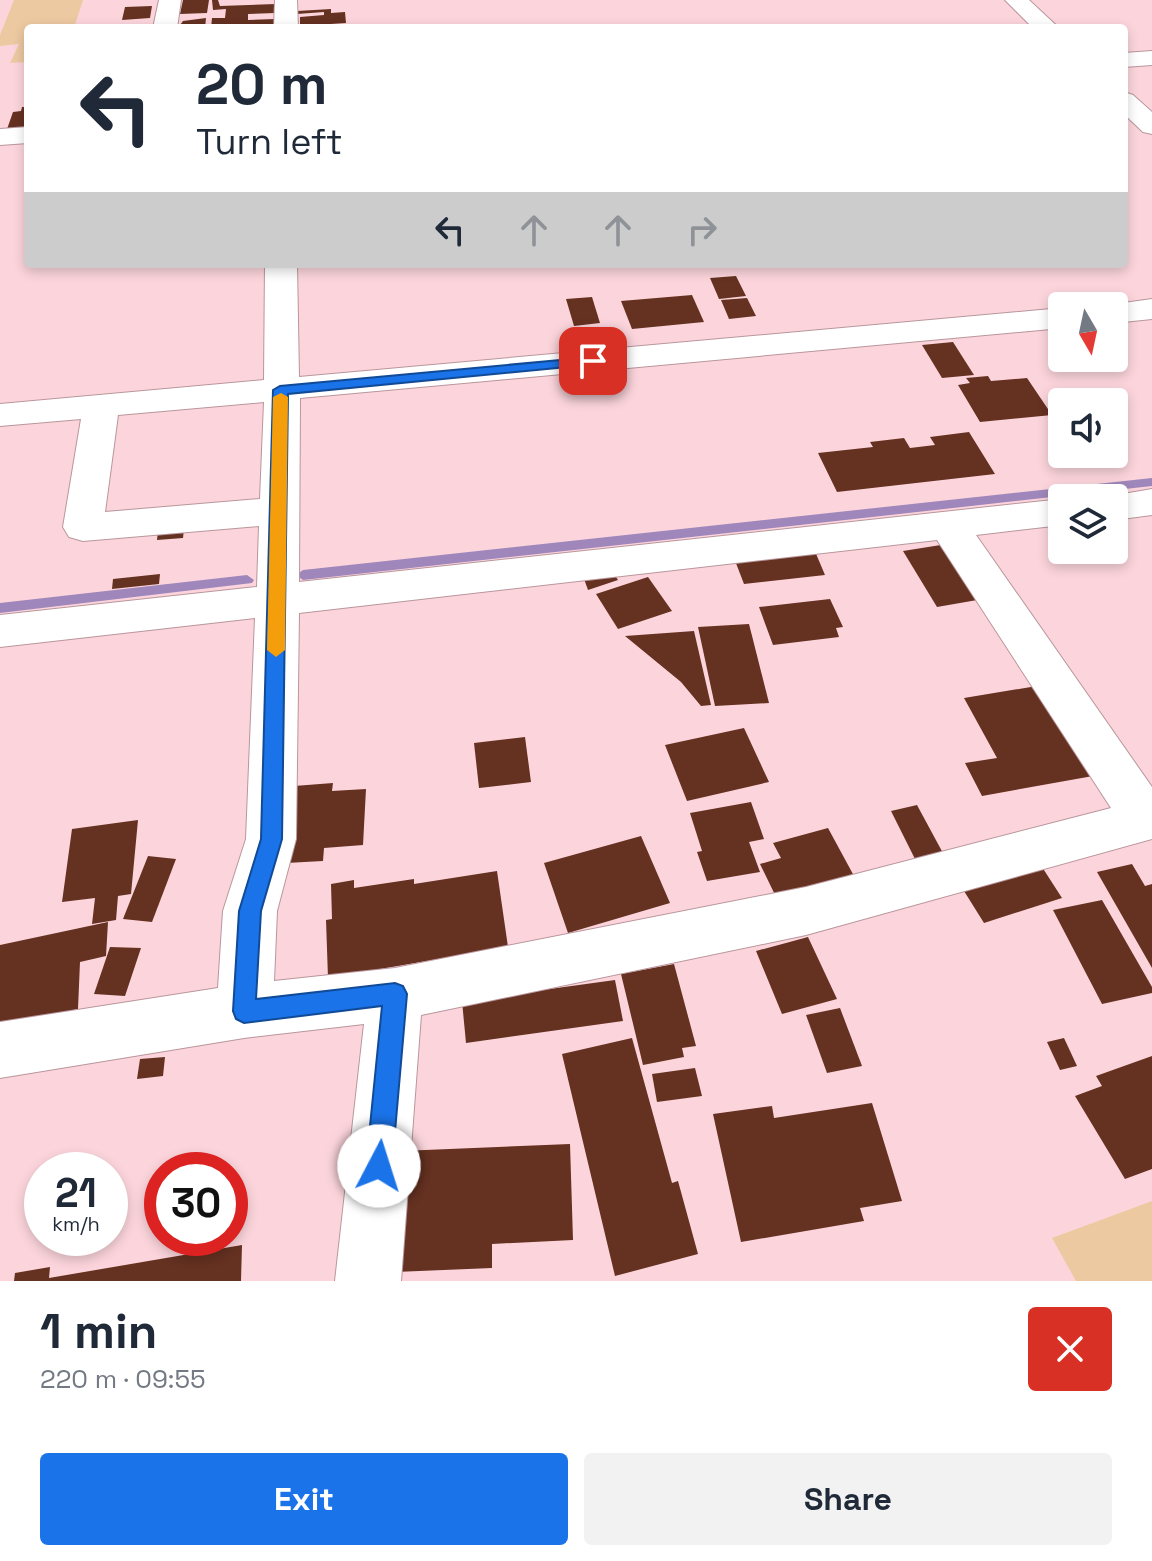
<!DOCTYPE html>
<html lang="en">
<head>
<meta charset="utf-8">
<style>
  body { margin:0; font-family:"Space Grotesk",sans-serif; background:#f2f2f3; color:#1f2937; height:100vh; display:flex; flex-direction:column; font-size:30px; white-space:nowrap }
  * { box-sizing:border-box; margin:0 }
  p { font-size:26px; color:#747a83 }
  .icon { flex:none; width:44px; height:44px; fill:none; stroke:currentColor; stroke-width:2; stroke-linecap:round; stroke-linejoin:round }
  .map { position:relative; height:1281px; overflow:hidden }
  .sheet { display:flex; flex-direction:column; background:#fff; flex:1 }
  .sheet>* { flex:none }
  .hud { position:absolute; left:24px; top:24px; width:1104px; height:244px; border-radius:8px; box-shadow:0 4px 12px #0003; background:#fff; color:#1f2937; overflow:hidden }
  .needle { width:52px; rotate:171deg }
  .buttons { position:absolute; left:1048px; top:292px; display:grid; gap:16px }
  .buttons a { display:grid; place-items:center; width:80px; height:80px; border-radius:8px; background:#fff; box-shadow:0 4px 12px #0003; font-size:40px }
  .speed { position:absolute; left:24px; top:1152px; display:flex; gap:16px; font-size:40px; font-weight:700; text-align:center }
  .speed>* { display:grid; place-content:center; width:104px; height:104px; border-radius:50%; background:#fff; box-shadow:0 4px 12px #0003; line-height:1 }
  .speed small { font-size:20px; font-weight:400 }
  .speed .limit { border:12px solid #d22; background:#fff; color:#111 }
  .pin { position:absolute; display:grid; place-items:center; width:68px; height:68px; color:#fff; margin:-34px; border-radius:16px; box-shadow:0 4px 12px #0006 }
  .me { position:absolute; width:88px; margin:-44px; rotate:5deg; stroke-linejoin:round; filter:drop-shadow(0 0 6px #0008) }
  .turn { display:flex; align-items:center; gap:28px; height:168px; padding:0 40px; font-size:36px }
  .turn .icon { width:104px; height:104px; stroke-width:2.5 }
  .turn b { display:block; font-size:56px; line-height:68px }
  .lanes { display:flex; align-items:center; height:76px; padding:0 40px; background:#0003; justify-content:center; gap:40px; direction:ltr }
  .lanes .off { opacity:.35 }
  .round { display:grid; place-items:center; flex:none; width:84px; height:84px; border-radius:8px; background:#f2f2f3 }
  .summary { display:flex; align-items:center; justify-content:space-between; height:136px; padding:0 40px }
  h1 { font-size:48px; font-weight:800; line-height:60px }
  .action { display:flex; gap:16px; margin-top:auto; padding:16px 40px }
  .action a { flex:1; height:92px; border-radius:8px; background:#1a73e8; color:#fff; font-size:32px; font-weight:800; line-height:92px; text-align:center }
  .action a+a { background:#f2f2f3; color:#1f2937 }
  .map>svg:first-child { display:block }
  .green { fill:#edc9a2 }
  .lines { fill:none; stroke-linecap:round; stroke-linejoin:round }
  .stream { fill:#9f87bb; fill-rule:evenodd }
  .building { fill:#653121 }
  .minor-casing { stroke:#b9969c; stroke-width:2 }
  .minor { fill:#fff; fill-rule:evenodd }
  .route { fill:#1a73e8; stroke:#114b97; stroke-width:2 }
  .slow { fill:#f59e0b }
</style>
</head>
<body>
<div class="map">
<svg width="1152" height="1281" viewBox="0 0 1152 1281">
  <rect width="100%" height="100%" fill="#fcd5dc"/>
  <g class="green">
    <path d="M 14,0 L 83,0 L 74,28 L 28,28 L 28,62 L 10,63 L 19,44 L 0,46 L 0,35 Z"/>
    <path d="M 1152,1201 L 1152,1281 L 1076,1281 L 1052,1238 Z"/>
  </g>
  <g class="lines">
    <g class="stream">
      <path d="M 1152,478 L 1152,486 L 303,580 L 296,575 L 303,570 Z"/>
      <path d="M 247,575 L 254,580 L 252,583 L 0,613 L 0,603 Z"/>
    </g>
  </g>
  <g class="building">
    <path d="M 183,0 L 209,0 L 207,13 L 180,14 Z"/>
    <path d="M 212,0 L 218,0 L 220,6 L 276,4 L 275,13 L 248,14 L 248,20 L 275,19 L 275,28 L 211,28 L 212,18 L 225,18 L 226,9 L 213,10 Z"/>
    <path d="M 152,6 L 150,18 L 122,20 L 125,7 Z"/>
    <path d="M 331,9 L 331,13 L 345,12 L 346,23 L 300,26 L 300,17 L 324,15 L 324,12 L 297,14 L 297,11 Z"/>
    <path d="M 206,18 L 205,28 L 178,28 L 183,21 Z"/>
    <path d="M 22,107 L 28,107 L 28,130 L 6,132 L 13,112 L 21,111 Z"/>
    <path d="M 736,276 L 746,296 L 719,299 L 710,278 Z"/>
    <path d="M 692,295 L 704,322 L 632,329 L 621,301 Z"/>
    <path d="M 592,297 L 600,323 L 574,326 L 566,299 Z"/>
    <path d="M 747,298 L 756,316 L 729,319 L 721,300 Z"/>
    <path d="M 953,342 L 974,375 L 942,378 L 922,345 Z"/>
    <path d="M 988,376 L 991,381 L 1027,378 L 1052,415 L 980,422 L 958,385 L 970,383 L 966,378 Z"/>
    <path d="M 969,432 L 995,474 L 837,492 L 818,453 L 873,447 L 870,442 L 904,438 L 910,448 L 935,445 L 930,437 Z"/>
    <path d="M 184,529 L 183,538 L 157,540 L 158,531 Z"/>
    <path d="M 947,544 L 983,599 L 937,607 L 903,551 Z"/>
    <path d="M 814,549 L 825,575 L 744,584 L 734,558 Z"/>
    <path d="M 612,571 L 618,580 L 588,590 L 583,576 Z"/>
    <path d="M 160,574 L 159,584 L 112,589 L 113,579 Z"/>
    <path d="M 648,577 L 672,611 L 618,629 L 596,594 Z"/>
    <path d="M 830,599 L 843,627 L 836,628 L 839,637 L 773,645 L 759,607 Z"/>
    <path d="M 749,624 L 769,703 L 715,706 L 698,627 Z"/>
    <path d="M 694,631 L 711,705 L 701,706 L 681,682 L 625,636 Z"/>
    <path d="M 1037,686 L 1093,776 L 982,796 L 965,763 L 997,758 L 964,698 Z"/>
    <path d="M 744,728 L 769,782 L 687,801 L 665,745 Z"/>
    <path d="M 525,737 L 531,782 L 479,788 L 474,743 Z"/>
    <path d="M 333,783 L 332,791 L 366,789 L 363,845 L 324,848 L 323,861 L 286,863 L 294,786 Z"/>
    <path d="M 751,802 L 764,839 L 749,842 L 760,872 L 707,881 L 697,852 L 702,851 L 690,813 Z"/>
    <path d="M 917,805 L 944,855 L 916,861 L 891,811 Z"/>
    <path d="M 138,820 L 131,894 L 118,896 L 116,920 L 92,924 L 95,898 L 62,902 L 72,829 Z"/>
    <path d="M 828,828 L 854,876 L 777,899 L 760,864 L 781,858 L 773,843 Z"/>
    <path d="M 641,836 L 670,903 L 568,933 L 544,863 Z"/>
    <path d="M 148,856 L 176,859 L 152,922 L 123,919 Z"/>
    <path d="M 1132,864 L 1145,886 L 1152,884 L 1152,968 L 1097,872 Z"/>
    <path d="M 1042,867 L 1062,898 L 984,923 L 964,891 Z"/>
    <path d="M 497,871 L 508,947 L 328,978 L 326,920 L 332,919 L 331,884 L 354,880 L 354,888 L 414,879 L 414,884 Z"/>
    <path d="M 1102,900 L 1152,987 L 1152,993 L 1102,1004 L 1053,910 Z"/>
    <path d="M 108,922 L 106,956 L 80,962 L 78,1009 L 0,1026 L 0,945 Z"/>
    <path d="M 808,937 L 837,999 L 782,1014 L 756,951 Z"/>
    <path d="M 110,947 L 141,948 L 125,996 L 94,994 Z"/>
    <path d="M 674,964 L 696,1046 L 682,1048 L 684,1057 L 643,1065 L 621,974 Z"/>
    <path d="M 615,980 L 623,1021 L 466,1043 L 462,1001 Z"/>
    <path d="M 840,1008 L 862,1066 L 827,1073 L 806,1015 Z"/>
    <path d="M 632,1038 L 672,1183 L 678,1181 L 698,1254 L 615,1276 L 562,1054 Z"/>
    <path d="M 1064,1038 L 1077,1066 L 1060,1070 L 1047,1042 Z"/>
    <path d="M 1152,1056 L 1152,1169 L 1125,1179 L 1075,1096 L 1102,1086 L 1096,1076 Z"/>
    <path d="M 165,1057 L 163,1076 L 137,1079 L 140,1059 Z"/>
    <path d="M 695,1068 L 702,1096 L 657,1102 L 652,1074 Z"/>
    <path d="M 872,1103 L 902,1201 L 860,1208 L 864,1221 L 741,1242 L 713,1114 L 772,1106 L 774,1118 Z"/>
    <path d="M 570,1144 L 573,1240 L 492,1244 L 492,1268 L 395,1272 L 401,1151 Z"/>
    <path d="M 242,1245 L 241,1281 L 14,1281 L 15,1273 L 50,1267 L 49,1278 Z"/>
  </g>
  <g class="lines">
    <g class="minor-casing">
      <g id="minor">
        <path d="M 159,0 L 181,0 L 177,28 L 153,28 Z"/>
        <path d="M 275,0 L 297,0 L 298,28 L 274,28 Z"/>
        <path d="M 1005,0 L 1029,0 L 1059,28 L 1033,28 Z"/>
        <path d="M 1152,51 L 1152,65 L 1124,67 L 1124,53 Z"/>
        <path d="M 1124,92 L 1133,95 L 1152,112 L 1152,134 L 1143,132 L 1124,114 Z"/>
        <path d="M 28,127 L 28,143 L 0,145 L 0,129 Z"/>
        <path d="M 265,264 L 297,264 L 299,377 L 1062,308 L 1062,328 L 300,398 L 299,582 L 1062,499 L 1062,525 L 976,535 L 1152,787 L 1152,839 L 806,935 L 421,1015 L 401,1281 L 335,1281 L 364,1024 L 244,1038 L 0,1078 L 0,1022 L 218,988 L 223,911 L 246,839 L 255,618 L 0,647 L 0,615 L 257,587 L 259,526 L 83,541 L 69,537 L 63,527 L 81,419 L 0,426 L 0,404 L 264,380 ZM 264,402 L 260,499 L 105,512 L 118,415 ZM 937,540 L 1111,808 L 806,887 L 395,968 L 274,981 L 277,911 L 296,839 L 299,613 Z"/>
        <path d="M 1152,299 L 1152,319 L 1114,323 L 1114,306 L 1102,306 Z"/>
        <path d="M 1152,489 L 1152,515 L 1114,520 L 1114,498 L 1100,498 Z"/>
      </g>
    </g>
    <use href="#minor" class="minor"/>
  </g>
  <path class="route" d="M 593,357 L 600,361 L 598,364 L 288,394 L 282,839 L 261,911 L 256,999 L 395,983 L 403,986 L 407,994 L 392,1166 L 388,1175 L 379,1179 L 370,1175 L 366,1166 L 382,1006 L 244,1023 L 236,1019 L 233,1011 L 239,911 L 261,839 L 273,390 L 280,386 Z"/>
  <path class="slow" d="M 281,393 L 288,397 L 285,650 L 276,657 L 267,650 L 273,397 Z"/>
</svg>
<div class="buttons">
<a><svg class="needle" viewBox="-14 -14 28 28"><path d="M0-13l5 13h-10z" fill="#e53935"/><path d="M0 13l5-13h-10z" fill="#747a83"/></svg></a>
<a><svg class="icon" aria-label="sound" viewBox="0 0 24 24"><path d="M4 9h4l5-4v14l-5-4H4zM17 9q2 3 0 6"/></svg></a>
<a><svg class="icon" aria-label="layers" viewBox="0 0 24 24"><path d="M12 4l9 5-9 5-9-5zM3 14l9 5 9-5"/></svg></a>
</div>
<div class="speed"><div>21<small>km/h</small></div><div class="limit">30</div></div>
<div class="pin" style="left:593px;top:361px;background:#d93025"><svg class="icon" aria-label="arrive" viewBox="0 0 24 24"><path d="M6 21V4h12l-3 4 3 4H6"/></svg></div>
<svg class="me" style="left:379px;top:1166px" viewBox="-20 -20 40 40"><circle r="19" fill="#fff"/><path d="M0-13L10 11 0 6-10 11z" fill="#1a73e8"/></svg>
<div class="hud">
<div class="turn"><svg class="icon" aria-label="left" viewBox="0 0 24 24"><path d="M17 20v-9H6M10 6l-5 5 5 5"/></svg><div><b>20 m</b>Turn left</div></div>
<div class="lanes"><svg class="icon" aria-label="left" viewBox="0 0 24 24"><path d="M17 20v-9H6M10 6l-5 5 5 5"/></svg><svg class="icon off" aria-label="ahead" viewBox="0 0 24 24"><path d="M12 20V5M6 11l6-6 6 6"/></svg><svg class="icon off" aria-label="ahead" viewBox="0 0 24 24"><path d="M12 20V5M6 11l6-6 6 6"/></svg><svg class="icon off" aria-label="right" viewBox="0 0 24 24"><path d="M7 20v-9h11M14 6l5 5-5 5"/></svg></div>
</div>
</div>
<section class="sheet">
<div class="summary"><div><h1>1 min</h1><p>220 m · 09:55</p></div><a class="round" style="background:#d93025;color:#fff"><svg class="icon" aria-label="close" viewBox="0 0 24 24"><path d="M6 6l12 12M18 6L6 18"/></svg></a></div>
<div class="action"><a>Exit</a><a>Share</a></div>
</section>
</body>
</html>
